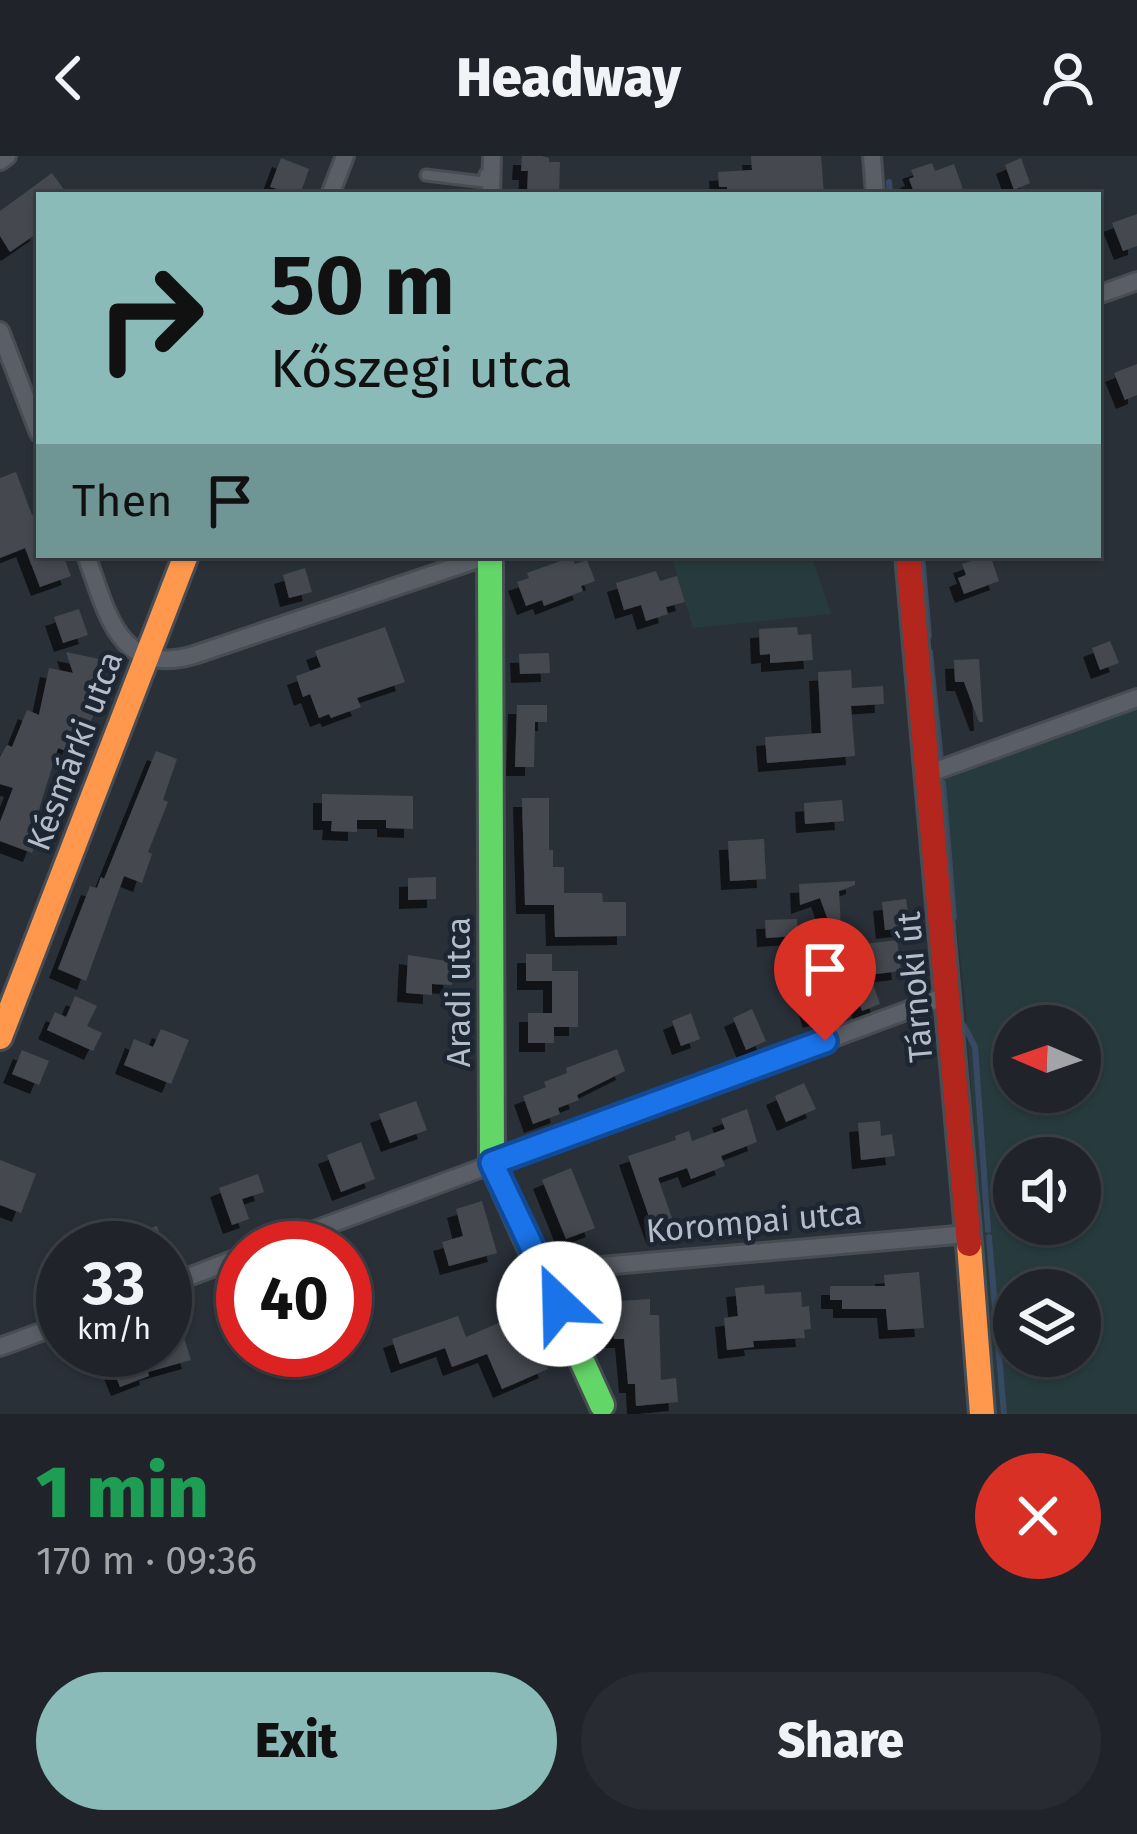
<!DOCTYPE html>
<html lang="en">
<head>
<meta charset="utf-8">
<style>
  body { margin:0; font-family:"Fira Sans",sans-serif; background:#282c32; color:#f1f3f6; height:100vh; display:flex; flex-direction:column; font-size:45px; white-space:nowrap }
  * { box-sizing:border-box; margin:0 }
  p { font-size:39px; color:#a2a4a8 }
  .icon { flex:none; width:66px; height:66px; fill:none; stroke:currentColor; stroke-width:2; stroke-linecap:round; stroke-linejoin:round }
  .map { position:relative; height:1258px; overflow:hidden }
  .panel { display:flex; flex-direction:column; background:#20242a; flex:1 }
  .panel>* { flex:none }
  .guide { position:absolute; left:36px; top:36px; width:1065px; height:366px; border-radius:0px; box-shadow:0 3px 9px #0004,0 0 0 3px #3d4147; background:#8bbbb9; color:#111; overflow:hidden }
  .needle { width:78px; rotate:272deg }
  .fabs { position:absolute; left:993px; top:849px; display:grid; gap:24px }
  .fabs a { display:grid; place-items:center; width:108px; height:108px; border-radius:50%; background:#20242a; box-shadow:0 3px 9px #0004,0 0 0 3px #3d4147; font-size:60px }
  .speed { position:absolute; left:36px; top:1065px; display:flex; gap:24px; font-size:60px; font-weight:700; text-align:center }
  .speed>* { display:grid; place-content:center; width:156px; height:156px; border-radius:50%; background:#20242a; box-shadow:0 3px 9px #0004,0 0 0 3px #3d4147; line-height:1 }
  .speed small { font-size:30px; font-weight:400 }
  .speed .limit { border:18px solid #d22; background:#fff; color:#111 }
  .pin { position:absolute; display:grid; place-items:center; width:102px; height:102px; color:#fff; margin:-123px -51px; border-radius:50% 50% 50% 0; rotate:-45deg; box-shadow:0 0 12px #0007 }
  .pin .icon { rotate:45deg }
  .me { position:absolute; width:132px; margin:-66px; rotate:336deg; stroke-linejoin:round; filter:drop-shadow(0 0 9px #0008) }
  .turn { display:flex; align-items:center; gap:42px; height:252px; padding:0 36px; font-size:54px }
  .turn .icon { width:156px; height:156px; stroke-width:2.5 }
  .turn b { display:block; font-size:84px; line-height:102px }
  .then { display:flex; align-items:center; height:114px; padding:0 36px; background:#0003; gap:24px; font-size:45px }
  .round { display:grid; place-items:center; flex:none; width:126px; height:126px; border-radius:63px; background:#282c32 }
  .overview { display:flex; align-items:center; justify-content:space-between; height:204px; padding:0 36px }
  h1 { font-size:72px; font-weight:800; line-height:90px; color:#1e9e55 }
  .primary-button { display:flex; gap:24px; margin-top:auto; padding:24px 36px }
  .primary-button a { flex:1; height:138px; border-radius:72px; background:#8bbbb9; color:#111; font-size:48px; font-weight:800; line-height:138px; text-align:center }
  .primary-button a+a { background:#282c32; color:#f1f3f6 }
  header { display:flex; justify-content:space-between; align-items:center; height:156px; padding:0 36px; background:#20242a; font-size:54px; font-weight:800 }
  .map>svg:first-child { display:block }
  .green { fill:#273a3e; fill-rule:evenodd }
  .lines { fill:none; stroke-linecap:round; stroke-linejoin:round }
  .stream { stroke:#384963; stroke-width:6 }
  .building { fill:#444950; filter:url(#shadow) }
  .lane-casing { stroke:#484c53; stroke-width:15 }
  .street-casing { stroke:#484c53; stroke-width:22 }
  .fast-casing { stroke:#484c53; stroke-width:30 }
  .slow-casing { stroke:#484c53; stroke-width:30 }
  .jam-casing { stroke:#484c53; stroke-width:30 }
  .lane { stroke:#5a5e66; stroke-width:9 }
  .street { stroke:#5a5e66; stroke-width:16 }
  .fast { stroke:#63d668; stroke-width:24 }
  .slow { stroke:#ff974d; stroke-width:24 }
  .jam { stroke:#b3261e; stroke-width:24 }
  .route-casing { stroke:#114b97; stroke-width:30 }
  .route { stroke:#1a73e8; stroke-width:21 }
  .labels { text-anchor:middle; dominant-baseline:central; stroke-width:9; stroke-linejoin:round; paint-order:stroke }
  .street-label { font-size:33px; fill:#b4bcc9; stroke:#1d2633 }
</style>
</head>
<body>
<header><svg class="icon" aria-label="back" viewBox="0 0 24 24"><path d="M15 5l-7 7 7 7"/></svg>Headway<svg class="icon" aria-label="person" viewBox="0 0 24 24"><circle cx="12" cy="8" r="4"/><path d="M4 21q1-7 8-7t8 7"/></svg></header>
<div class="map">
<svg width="1137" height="1258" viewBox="0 0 1137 1258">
  <defs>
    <filter id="shadow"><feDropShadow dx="-9" dy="9" stdDeviation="0" flood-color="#0009"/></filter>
  </defs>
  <rect width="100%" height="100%" fill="#2a3038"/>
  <g class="green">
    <path d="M 671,399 L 811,399 L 831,458 L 693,472 Z"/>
    <path d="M 1137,552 L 1137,1258 L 993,1258 L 965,842 L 939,621 ZM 1014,870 L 1080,870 L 1080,936 L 1014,936 ZM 1014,1002 L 1080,1002 L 1080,1068 L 1014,1068 ZM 1014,1134 L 1080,1134 L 1080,1200 L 1014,1200 Z"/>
  </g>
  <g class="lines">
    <g class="stream">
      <path d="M 889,26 L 890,39"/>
      <path d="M 922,399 L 929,480"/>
      <path d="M 930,496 L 941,605"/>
      <path d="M 943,627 L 954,761"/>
      <path d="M 964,870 L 975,891 L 988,1074"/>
      <path d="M 989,1081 L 1004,1258"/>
    </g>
  </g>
  <g class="building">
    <path d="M 522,0 L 542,0 L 549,2 L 549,6 L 560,6 L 559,39 L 527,39 L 528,15 L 521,15 Z"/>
    <path d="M 751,0 L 821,0 L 824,39 L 727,39 L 727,31 L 719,31 L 718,16 L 752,14 Z"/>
    <path d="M 281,2 L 309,13 L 300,39 L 270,31 Z"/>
    <path d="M 1021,2 L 1030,27 L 1014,34 L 1005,9 Z"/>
    <path d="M 932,7 L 935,15 L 954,8 L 965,39 L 915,39 L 909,23 L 914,21 L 911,14 Z"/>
    <path d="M 52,17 L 68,39 L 39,39 L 39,76 L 10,96 L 0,80 L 0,55 Z"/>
    <path d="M 1137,58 L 1137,90 L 1123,95 L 1112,67 Z"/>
    <path d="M 1137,208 L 1137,239 L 1125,244 L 1114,217 Z"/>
    <path d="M 16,316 L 32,359 L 39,357 L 39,399 L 63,399 L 71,420 L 40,431 L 25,392 L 0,402 L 0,322 Z"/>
    <path d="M 990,399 L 999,425 L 964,438 L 958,422 L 966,419 L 962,408 Z"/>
    <path d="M 572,401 L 575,408 L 587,404 L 595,425 L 581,430 L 583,435 L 544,450 L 542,444 L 526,450 L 517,426 L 529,422 L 527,417 Z"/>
    <path d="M 305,412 L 312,436 L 289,442 L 283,419 Z"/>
    <path d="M 656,415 L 660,425 L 677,420 L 685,446 L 666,451 L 668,458 L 646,465 L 641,449 L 624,454 L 616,427 Z"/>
    <path d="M 79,453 L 88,479 L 63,487 L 54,461 Z"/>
    <path d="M 385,471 L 405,526 L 357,542 L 361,551 L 331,562 L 329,558 L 319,562 L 310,538 L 303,541 L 296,520 L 321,511 L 315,495 Z"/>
    <path d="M 797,471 L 798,479 L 811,478 L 813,504 L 770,507 L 770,498 L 760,499 L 759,473 Z"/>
    <path d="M 1110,485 L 1119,507 L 1100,514 L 1092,492 Z"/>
    <path d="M 66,496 L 99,503 L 94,526 L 101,528 L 96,554 L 82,584 L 75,581 L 69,596 L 58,592 L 37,660 L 45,663 L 32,697 L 0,685 L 0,666 L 13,632 L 0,628 L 0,601 L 7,589 L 12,591 L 27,554 L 39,559 L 49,512 L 73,517 Z"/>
    <path d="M 549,497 L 550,517 L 520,518 L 519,498 Z"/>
    <path d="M 979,503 L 983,566 L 979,566 L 964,526 L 955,526 L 954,504 Z"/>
    <path d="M 851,514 L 852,532 L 883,530 L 884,548 L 851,550 L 855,600 L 767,607 L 765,581 L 821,577 L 818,516 Z"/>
    <path d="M 517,549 L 547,549 L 547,566 L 535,566 L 534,611 L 515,611 Z"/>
    <path d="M 156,595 L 177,603 L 163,644 L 168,646 L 148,696 L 152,698 L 142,727 L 124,720 L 86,825 L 58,813 L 90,730 L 97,732 L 101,721 L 104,723 Z"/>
    <path d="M 322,638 L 413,640 L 413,673 L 386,672 L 386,664 L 357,664 L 357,676 L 331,675 L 332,665 L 322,665 Z"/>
    <path d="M 522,642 L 549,642 L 549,694 L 553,694 L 553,711 L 564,711 L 564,737 L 602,737 L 603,746 L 626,746 L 626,780 L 555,781 L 554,749 L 525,749 Z"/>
    <path d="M 842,644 L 844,665 L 805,668 L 804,647 Z"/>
    <path d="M 764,683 L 766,723 L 730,725 L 728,685 Z"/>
    <path d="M 436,721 L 436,743 L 408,744 L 408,722 Z"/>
    <path d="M 855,725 L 855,729 L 839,735 L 842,791 L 838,792 L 820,742 L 800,749 L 799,728 Z"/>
    <path d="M 906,743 L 910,771 L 885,774 L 882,746 Z"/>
    <path d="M 797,763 L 798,780 L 766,782 L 765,764 Z"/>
    <path d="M 897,784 L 901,815 L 860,820 L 856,789 Z"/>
    <path d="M 526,798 L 552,798 L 552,815 L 578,815 L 578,871 L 554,871 L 554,887 L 528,887 L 528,857 L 552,857 L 552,825 L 526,825 Z"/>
    <path d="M 408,799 L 453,806 L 452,829 L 432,828 L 432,839 L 406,837 Z"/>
    <path d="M 870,819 L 880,848 L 862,855 L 851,826 Z"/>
    <path d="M 824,834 L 831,857 L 812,863 L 805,841 Z"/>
    <path d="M 75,840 L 97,850 L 87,870 L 102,877 L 93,895 L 47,874 L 55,856 L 66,861 Z"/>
    <path d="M 752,853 L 766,885 L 746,894 L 733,862 Z"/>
    <path d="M 691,857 L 700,883 L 681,890 L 672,865 Z"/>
    <path d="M 161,873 L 189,884 L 171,928 L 124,909 L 134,883 L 153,891 Z"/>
    <path d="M 617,893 L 625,915 L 577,939 L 579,944 L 558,952 L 560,958 L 533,968 L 523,940 L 546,931 L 544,926 L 567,917 L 566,912 Z"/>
    <path d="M 22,894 L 49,905 L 39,929 L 12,918 Z"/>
    <path d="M 804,927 L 816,953 L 786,966 L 775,940 Z"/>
    <path d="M 416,945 L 427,974 L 390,987 L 379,958 Z"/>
    <path d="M 747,953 L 757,986 L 721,1000 L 725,1010 L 691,1023 L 687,1012 L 658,1022 L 675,1071 L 655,1078 L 628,1000 L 676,984 L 675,980 L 689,975 L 692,985 L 725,973 L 721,963 Z"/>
    <path d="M 880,965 L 881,980 L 892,978 L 895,1000 L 861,1004 L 858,967 Z"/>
    <path d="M 361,986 L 375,1023 L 341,1036 L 327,999 Z"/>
    <path d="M 0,1004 L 36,1018 L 21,1057 L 0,1049 Z"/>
    <path d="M 571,1012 L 595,1072 L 566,1083 L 542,1024 Z"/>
    <path d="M 258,1018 L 264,1036 L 242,1043 L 249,1063 L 232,1069 L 219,1032 Z"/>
    <path d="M 482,1045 L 497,1097 L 449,1110 L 442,1086 L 463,1080 L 456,1053 Z"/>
    <path d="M 157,1070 L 164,1092 L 136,1092 L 132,1077 Z"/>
    <path d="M 919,1116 L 924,1172 L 888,1174 L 886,1153 L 842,1153 L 842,1144 L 830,1144 L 830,1130 L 885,1130 L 884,1119 Z"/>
    <path d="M 764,1129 L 765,1138 L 801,1136 L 802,1151 L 809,1150 L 811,1173 L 804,1174 L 805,1182 L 753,1185 L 754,1191 L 727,1194 L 724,1162 L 738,1160 L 735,1132 Z"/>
    <path d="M 650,1143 L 650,1159 L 659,1159 L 661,1224 L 676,1222 L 678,1246 L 636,1250 L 635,1228 L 628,1228 L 624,1183 L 614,1183 L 613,1167 L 605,1167 L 604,1146 Z"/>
    <path d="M 522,1157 L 548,1213 L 502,1233 L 487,1198 L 452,1211 L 445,1192 L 400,1208 L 392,1183 L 458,1160 L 466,1181 Z"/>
    <path d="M 181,1172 L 191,1204 L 148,1216 L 149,1220 L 120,1231 L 105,1194 L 165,1194 L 165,1177 Z"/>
  </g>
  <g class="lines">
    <g class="lane-casing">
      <path id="lane" d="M 426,19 L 484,26 L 485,18"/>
    </g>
    <g class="street-casing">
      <g id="street">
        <path d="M 872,0 L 875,39"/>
        <path d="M 0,5 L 7,0"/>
        <path d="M 330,39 L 345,0"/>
        <path d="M 491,39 L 492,0"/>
        <path d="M 1098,139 L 1137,125"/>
        <path d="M 0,175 L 39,277"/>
        <path d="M 86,399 C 107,456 118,521 194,499 L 490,399"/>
        <path d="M 927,618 L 1137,542"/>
        <path d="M 266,1092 L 949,839"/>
        <path d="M 544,1115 L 968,1078"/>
        <path d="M 165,1130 L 243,1100"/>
        <path d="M 0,1191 L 63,1168"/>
      </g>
    </g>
    <g class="fast-casing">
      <path id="fast" d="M 490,399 L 492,1007 L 602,1249"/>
    </g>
    <g class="slow-casing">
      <g id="slow">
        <path d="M 0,881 L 186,399"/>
        <path d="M 969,1088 L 982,1258"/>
      </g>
    </g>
    <g class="jam-casing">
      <path id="jam" d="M 908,399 L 969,1088"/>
    </g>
    <use href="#lane" class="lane"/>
    <use href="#street" class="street"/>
    <use href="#fast" class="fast"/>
    <use href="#slow" class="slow"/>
    <use href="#jam" class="jam"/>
  </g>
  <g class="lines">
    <g class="route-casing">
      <path id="route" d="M 559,1148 L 492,1007 L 825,885"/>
    </g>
    <use href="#route" class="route"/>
  </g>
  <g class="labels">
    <g class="street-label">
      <text transform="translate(75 595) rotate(-69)">Késmárki utca</text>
      <text transform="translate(915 831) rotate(-95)">Tárnoki út</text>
      <text transform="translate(459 836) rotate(-90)">Aradi utca</text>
      <text transform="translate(754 1066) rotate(-5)">Korompai utca</text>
    </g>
  </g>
</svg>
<div class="fabs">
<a><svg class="needle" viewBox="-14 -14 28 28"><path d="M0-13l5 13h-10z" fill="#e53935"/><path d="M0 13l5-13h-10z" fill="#a2a4a8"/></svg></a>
<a><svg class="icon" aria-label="sound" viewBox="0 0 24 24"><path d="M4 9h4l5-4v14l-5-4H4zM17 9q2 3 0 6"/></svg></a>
<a><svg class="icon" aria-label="layers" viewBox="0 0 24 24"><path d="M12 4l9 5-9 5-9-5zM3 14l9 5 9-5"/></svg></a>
</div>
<div class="speed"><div>33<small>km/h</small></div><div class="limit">40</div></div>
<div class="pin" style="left:825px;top:885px;background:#d93025"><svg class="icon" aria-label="arrive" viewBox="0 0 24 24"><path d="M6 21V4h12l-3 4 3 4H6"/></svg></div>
<svg class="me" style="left:559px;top:1148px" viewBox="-20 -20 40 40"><circle r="19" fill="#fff"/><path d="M0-13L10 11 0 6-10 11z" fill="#1a73e8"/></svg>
<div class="guide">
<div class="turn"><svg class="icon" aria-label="right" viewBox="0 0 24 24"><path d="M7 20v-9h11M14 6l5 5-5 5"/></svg><div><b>50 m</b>Kőszegi utca</div></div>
<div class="then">Then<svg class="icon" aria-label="arrive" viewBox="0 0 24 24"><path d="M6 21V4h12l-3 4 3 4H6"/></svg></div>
</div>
</div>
<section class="panel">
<div class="overview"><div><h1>1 min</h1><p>170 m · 09:36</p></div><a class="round" style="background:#d93025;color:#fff"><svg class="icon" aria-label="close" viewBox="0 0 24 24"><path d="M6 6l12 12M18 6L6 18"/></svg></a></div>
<div class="primary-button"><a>Exit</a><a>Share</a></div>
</section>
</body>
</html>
